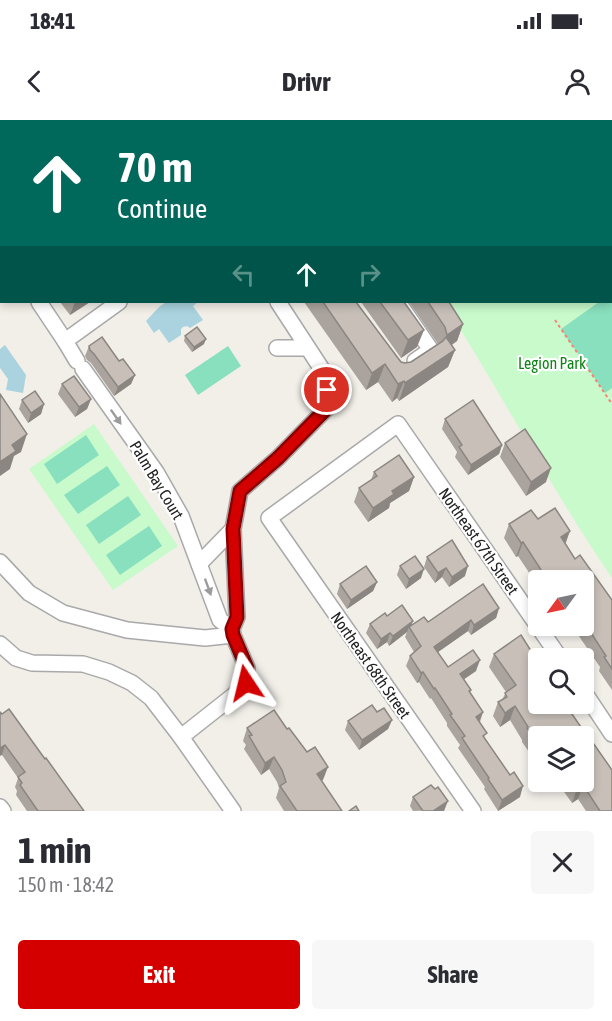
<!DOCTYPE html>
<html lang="en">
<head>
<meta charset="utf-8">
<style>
  body { margin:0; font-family:"Asap Condensed",sans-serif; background:#f7f7f7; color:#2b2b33; height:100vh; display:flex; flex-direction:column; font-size:22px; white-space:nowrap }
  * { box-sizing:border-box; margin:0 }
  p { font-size:20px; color:#7c7c81 }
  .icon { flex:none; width:33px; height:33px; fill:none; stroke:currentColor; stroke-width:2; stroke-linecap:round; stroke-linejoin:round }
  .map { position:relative; height:691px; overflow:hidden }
  .sheet { display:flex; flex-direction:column; background:#fff; flex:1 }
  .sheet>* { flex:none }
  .hud { position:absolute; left:0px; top:0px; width:612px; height:183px; box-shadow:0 3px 9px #0003; background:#00695c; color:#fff; overflow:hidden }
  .needle { width:39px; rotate:237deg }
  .tools { position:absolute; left:528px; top:450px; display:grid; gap:12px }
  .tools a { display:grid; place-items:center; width:66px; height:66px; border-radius:6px; background:#fff; box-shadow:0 3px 9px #0003; font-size:30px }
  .pin { position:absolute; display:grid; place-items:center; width:51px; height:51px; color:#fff; margin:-26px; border:3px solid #fff; border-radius:50%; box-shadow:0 2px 6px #0007 }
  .me { position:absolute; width:66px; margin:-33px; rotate:350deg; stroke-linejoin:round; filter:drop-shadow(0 0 4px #0008) }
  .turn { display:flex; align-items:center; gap:21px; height:126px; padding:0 18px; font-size:27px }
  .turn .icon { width:78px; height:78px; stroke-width:2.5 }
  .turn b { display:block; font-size:42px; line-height:51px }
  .lanes { display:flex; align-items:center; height:57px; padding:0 18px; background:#0003; justify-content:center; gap:30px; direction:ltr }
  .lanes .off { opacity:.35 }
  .round { display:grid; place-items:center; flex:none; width:63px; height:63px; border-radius:6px; background:#f7f7f7 }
  .head { display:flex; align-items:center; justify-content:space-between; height:102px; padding:0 18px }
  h1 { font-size:36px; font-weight:700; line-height:45px }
  .button { display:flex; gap:12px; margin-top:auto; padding:12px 18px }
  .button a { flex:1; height:69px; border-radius:6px; background:#d40000; color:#fff; font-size:24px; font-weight:700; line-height:69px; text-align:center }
  .button a+a { background:#f7f7f7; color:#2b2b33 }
  .status { display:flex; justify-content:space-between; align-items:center; height:42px; padding:0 30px; background:#fff; direction:ltr }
  .status svg { height:16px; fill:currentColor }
  header { display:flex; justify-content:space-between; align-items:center; height:78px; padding:0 18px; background:#fff; font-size:27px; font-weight:700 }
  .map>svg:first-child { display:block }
  .park { fill:#c8facc }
  .pitch { fill:#88e0be }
  .water { fill:#aad3df }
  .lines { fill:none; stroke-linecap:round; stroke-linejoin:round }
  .minor-casing { stroke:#a9a9a9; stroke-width:18 }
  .path { stroke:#fa8072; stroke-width:2; stroke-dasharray:3 3; stroke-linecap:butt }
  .minor { stroke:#fff; stroke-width:15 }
  .wall { fill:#aba49e }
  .shaded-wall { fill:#8b8681 }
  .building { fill:#c7bfb8; stroke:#8b8681; stroke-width:1.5 }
  .oneway { fill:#9c9c9c }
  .route-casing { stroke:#8a0000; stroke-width:15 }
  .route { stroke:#d40000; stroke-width:10 }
  .labels { text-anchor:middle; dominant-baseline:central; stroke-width:4.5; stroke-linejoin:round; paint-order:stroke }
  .park-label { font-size:16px; fill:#0c8416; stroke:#fff }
  .street-label { font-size:16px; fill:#222; stroke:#fff }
</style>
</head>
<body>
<div class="status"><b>18:41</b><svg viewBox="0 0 49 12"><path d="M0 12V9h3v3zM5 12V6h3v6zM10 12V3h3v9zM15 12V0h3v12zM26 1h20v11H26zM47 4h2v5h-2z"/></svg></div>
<header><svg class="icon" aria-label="back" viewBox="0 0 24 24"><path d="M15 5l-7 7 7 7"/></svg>Drivr<svg class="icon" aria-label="person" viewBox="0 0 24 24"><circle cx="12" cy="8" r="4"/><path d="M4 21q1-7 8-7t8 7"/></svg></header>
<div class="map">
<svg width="612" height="691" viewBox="0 0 612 691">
  <rect width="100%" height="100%" fill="#f2efe9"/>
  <g class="park">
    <path d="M 325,0 L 612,0 L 612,458 C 551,369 501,272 443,182 L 610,182 L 610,2 L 326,2 Z"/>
    <path d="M 94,304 L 178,426 L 113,470 L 29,349 Z"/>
  </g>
  <g class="pitch">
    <path d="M 612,172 L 612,268 L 605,273 L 561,209 L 599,182 L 610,182 L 611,174 Z"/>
    <path d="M 228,226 L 241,246 L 198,275 L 185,255 Z"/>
    <path d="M 86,315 L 99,335 L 57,364 L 44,344 Z"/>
    <path d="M 107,346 L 120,365 L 78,394 L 64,375 Z"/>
    <path d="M 128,376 L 141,395 L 99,424 L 86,405 Z"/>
    <path d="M 149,406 L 162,426 L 120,455 L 106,435 Z"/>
  </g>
  <g class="water">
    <path d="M 166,182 L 198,182 L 193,186 L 203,200 L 190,208 L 187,206 L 183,207 L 181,209 L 181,215 L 169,223 L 159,209 L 154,213 L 146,201 L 159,187 Z"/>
    <path d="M 5,225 L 26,255 L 23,273 L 6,270 L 8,259 L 0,248 L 0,229 Z"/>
  </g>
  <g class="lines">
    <g class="minor-casing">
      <g id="minor">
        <path d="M 0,121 L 2,123"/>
        <path d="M 39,182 L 65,221 L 119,182"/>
        <path d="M 398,182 L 431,230 L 415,241"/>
        <path d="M 65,221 L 77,241"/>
        <path d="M 277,228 L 307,228"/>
        <path d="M 83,249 L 156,352 L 181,396 L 220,500 L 232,509"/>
        <path d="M 0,442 L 29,473 L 63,493 L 127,510 L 205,518 L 233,515"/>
        <path d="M 199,444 L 233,409 L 240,371 L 278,338 L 329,286 L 325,254 L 278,182"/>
        <path d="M 0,524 L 16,538 L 32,543 L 83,544 L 109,552 L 132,563 L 151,578 L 181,617 L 233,691"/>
        <path d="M 584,572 L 612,614"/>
        <path d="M 181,617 L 233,576 L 246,563 L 247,548 L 233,515 L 232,509 L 237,497 L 233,409"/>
        <path d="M 0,687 L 3,691"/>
        <path d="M 473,691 L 269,398 L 398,304 L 560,538"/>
      </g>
    </g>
    <g class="path">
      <path d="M 56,0 L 57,2"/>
      <path d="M 555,200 L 612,284"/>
    </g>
    <use href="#minor" class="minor"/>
  </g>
  <g class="wall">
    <path d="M 0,2 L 2,5 L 2,97 L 0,94 Z"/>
    <path d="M 60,182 L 90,182 L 70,195 Z"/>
    <path d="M 304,182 L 356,182 L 401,242 L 405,243 L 411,242 L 438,224 L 409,182 L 449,182 L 463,204 L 457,221 L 452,225 L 455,230 L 448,247 L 399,281 L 397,278 L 392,282 L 378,262 L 366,270 Z"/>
    <path d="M 361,182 L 404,182 L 417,227 L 401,238 Z"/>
    <path d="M 185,216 L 204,224 L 192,232 L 184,221 Z"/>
    <path d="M 89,226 L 119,241 L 135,255 L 131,264 L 114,276 L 91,243 L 87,240 L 85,236 Z"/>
    <path d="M 62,264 L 91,279 L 87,289 L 75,297 L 58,274 Z"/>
    <path d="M 22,280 L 44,284 L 41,294 L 28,303 L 19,289 Z"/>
    <path d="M 445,299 L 502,325 L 499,334 L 468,355 L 455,337 L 457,332 L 442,309 Z"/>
    <path d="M 505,323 L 546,362 L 526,376 L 500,337 Z"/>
    <path d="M 374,352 L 414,357 L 409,371 L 390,383 L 389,388 L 368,402 L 354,382 L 359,368 L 371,360 Z"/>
    <path d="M 538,399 L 566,424 L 575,439 L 612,480 L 612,570 L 599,551 L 600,547 L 572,506 L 584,506 L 584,460 L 538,460 L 538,466 L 518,436 L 516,437 L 504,418 L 509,404 Z"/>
    <path d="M 427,437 L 465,456 L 449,467 L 442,457 L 435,463 L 424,447 Z"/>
    <path d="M 400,446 L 421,458 L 406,469 L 397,455 Z"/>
    <path d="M 377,462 L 373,471 L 347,489 L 337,474 L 340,464 Z"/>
    <path d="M 499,488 L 496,498 L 471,515 L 468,511 L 438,532 L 448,547 L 476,551 L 464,559 L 471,570 L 470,573 L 483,592 L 480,602 L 485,618 L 520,677 L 498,691 L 484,669 L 485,667 L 458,628 L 460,625 L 447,606 L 447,603 L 431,578 L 430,579 L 419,562 L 417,563 L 406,546 L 410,536 L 414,532 L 405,517 L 407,512 L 389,526 L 387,522 L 377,529 L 366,513 L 370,504 L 387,496 L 411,506 Z"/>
    <path d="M 494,534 L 612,691 L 586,691 L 578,679 L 572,683 L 557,662 L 584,662 L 538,616 L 538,660 L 530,649 L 534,639 L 522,622 L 522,620 L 510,600 L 500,607 L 493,596 L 498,582 L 502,580 L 506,572 L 489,547 Z"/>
    <path d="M 0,592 L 45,639 L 84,691 L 27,691 L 16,675 L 17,671 L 15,667 L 18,658 L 2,635 Z"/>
    <path d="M 377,592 L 392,600 L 388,609 L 359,630 L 345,610 L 348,601 Z"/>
    <path d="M 247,608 L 323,660 L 321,661 L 342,691 L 284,691 L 276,678 L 279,668 L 277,662 L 269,649 L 261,655 L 244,629 L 246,625 L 243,621 Z"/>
    <path d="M 413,677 L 445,690 L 413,691 L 410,686 Z"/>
  </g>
  <g class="shaded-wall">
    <rect x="610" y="86" width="2" height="19"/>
    <path d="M 75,182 L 90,182 L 70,195 Z"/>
    <path d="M 463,204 L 457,221 L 440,232 L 447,215 Z"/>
    <path d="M 424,210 L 417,227 L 401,238 L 408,220 Z"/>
    <path d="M 206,219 L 204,224 L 192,232 L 194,227 Z"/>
    <path d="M 455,230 L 448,247 L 399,281 L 405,263 Z"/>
    <path d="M 385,244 L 378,262 L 366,270 L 372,253 Z"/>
    <path d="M 135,255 L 131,264 L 114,276 L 118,267 Z"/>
    <path d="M 404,261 L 397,278 L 392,282 L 398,264 Z"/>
    <path d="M 91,279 L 87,289 L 75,297 L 79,287 Z"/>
    <path d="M 44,284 L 41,294 L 28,303 L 31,293 Z"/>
    <path d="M 27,314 L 21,332 L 14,336 L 10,349 L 0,356 L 0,342 L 12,325 Z"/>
    <path d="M 502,325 L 499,334 L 468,355 L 471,345 Z"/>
    <path d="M 551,348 L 546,362 L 526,376 L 531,362 Z"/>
    <path d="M 414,357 L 409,371 L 390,383 L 389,388 L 368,402 L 373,388 L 392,371 Z"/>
    <path d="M 570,411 L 565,425 L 561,417 Z"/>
    <path d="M 523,422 L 518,436 L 516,437 L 521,423 Z"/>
    <path d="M 468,446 L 465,456 L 449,467 L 452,457 Z"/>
    <path d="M 446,448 L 442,457 L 435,463 L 438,453 Z"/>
    <path d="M 424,449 L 421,458 L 406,469 L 409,459 Z"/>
    <path d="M 377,462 L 373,471 L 347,489 L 351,480 Z"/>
    <path d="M 499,488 L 496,498 L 471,515 L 474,505 Z"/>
    <path d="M 471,500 L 468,511 L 431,537 L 434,527 Z"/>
    <path d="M 413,501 L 410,509 L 409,507 L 407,512 L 389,526 L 393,516 Z"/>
    <path d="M 390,513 L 387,522 L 377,529 L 381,519 Z"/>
    <path d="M 480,540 L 476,551 L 457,564 L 460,554 Z"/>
    <path d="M 423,552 L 419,562 L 417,563 L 421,553 Z"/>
    <path d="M 515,586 L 510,600 L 500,607 L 505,593 Z"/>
    <path d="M 483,592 L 479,602 L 476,597 Z"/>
    <path d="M 392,600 L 388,609 L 359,630 L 362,620 Z"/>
    <path d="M 5,625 L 2,635 L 0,636 L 0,628 Z"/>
    <path d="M 274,637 L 269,649 L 261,655 L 265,643 Z"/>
    <path d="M 328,647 L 323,660 L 312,667 L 317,654 Z"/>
    <path d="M 583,665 L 578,679 L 572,683 L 577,669 Z"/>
    <path d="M 523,666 L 520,677 L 498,691 L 502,680 Z"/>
    <path d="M 448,681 L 444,691 L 433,691 Z"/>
  </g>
  <g class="building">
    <path d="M 232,0 L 303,0 L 303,2 L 233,2 Z"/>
    <path d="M 0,2 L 2,5 L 2,58 L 0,55 Z"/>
    <rect x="610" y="58" width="2" height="28"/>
    <path d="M 323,182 L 356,182 L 401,242 L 405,243 L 411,242 L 443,221 L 446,217 L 455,230 L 405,263 L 404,261 L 398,264 L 385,244 L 372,253 Z"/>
    <path d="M 380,182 L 404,182 L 424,210 L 408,220 Z"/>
    <path d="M 428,182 L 449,182 L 463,204 L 447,215 L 445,207 Z"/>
    <path d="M 197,207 L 206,219 L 194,227 L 185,216 Z"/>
    <path d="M 102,217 L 119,241 L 123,239 L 135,255 L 118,267 L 94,234 L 90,230 L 89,226 Z"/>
    <path d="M 74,256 L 91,279 L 79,287 L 62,264 Z"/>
    <path d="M 35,271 L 44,284 L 31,293 L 22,280 Z"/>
    <path d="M 0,274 L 27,314 L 12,325 L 16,331 L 0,342 Z"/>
    <path d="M 473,280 L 502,325 L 471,345 L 459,327 L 462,325 L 445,299 Z"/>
    <path d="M 525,309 L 551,348 L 531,362 L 505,323 Z"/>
    <path d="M 399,335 L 414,357 L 392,371 L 394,374 L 373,388 L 359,368 L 377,356 L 374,352 Z"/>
    <path d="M 555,388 L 570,411 L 561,417 L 575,439 L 580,435 L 612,480 L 612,549 L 604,537 L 606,536 L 584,502 L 584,460 L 552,460 L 545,451 L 543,453 L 523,422 L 521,423 L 509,404 L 531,390 L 538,399 Z"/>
    <path d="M 452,420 L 468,446 L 452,457 L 446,448 L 438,453 L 427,437 Z"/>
    <path d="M 415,436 L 424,449 L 409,459 L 400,446 Z"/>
    <path d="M 366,446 L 377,462 L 351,480 L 340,464 Z"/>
    <path d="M 483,464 L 499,488 L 474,505 L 471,500 L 434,527 L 448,547 L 473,530 L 480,540 L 460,554 L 471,570 L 469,571 L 483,592 L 476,597 L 487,613 L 483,616 L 510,655 L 514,652 L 523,666 L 502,680 L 488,659 L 489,658 L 462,618 L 465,616 L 450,595 L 452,594 L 435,568 L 434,569 L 423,552 L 421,553 L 410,536 L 421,526 L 409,507 L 424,497 L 428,502 Z"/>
    <path d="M 402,485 L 413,501 L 393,516 L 390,513 L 381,519 L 370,504 L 385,493 L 387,496 Z"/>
    <path d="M 521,515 L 538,542 L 538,584 L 565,584 L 583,610 L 584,610 L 612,650 L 612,691 L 600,691 L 583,665 L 577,669 L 572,662 L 584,662 L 584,616 L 538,616 L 538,625 L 527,608 L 528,607 L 515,586 L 505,593 L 498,582 L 507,577 L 505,573 L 516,565 L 494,534 Z"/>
    <path d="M 372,585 L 377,592 L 384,588 L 392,600 L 362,620 L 348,601 Z"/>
    <path d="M 9,589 L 45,639 L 46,638 L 84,691 L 38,691 L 20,665 L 22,663 L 18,657 L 25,652 L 5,625 L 0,628 L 0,592 L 2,594 Z"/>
    <path d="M 274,590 L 287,609 L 289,608 L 307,632 L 315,627 L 328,647 L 317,654 L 342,691 L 297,691 L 280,666 L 286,662 L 282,650 L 274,637 L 265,643 L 249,616 L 252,615 L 247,608 Z"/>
    <path d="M 431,665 L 435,669 L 438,667 L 448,681 L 433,691 L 423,691 L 413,677 Z"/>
    <path d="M 356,686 L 359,691 L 349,691 Z"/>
  </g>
  <defs><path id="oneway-solid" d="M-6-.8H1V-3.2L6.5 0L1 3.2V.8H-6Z" transform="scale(1.5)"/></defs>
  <g class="oneway">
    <use href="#oneway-solid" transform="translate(116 297) rotate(55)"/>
    <use href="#oneway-solid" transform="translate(208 467) rotate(70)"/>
  </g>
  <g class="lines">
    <g class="route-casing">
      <path id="route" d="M 246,563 L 247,548 L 233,515 L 232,509 L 237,497 L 233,409 L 240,371 L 278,338 L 329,286 L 327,270"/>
    </g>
    <use href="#route" class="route"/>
  </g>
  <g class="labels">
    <g class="park-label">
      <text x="552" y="243">Legion Park</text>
    </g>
    <g class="street-label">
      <text transform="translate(157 360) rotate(59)">Palm Bay Court</text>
      <text transform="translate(479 421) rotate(55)">Northeast 67th Street</text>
      <text transform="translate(371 545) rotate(55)">Northeast 68th Street</text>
    </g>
  </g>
</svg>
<div class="tools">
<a><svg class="needle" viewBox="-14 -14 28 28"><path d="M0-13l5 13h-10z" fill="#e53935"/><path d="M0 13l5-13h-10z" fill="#7c7c81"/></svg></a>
<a><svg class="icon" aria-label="search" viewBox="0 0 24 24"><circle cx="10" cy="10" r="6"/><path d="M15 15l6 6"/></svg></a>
<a><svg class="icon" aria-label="layers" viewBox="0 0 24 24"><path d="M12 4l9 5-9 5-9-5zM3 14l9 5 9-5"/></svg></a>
</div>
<div class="pin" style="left:327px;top:270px;background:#d93025"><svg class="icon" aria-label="arrive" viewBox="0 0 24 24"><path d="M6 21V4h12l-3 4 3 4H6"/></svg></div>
<svg class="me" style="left:246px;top:563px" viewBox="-20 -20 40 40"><path d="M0-17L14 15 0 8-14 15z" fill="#d40000" stroke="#fff" stroke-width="4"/></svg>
<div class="hud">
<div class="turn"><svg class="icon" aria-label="ahead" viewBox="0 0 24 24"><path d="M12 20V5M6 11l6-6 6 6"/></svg><div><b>70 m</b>Continue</div></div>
<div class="lanes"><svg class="icon off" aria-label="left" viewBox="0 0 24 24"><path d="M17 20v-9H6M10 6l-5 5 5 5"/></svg><svg class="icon" aria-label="ahead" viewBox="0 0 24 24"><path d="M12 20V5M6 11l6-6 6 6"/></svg><svg class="icon off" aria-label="right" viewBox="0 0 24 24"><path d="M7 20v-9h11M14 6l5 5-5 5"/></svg></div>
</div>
</div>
<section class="sheet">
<div class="head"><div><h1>1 min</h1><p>150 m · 18:42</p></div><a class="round"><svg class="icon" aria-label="close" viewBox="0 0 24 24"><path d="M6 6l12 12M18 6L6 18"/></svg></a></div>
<div class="button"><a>Exit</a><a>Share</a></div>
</section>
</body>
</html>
